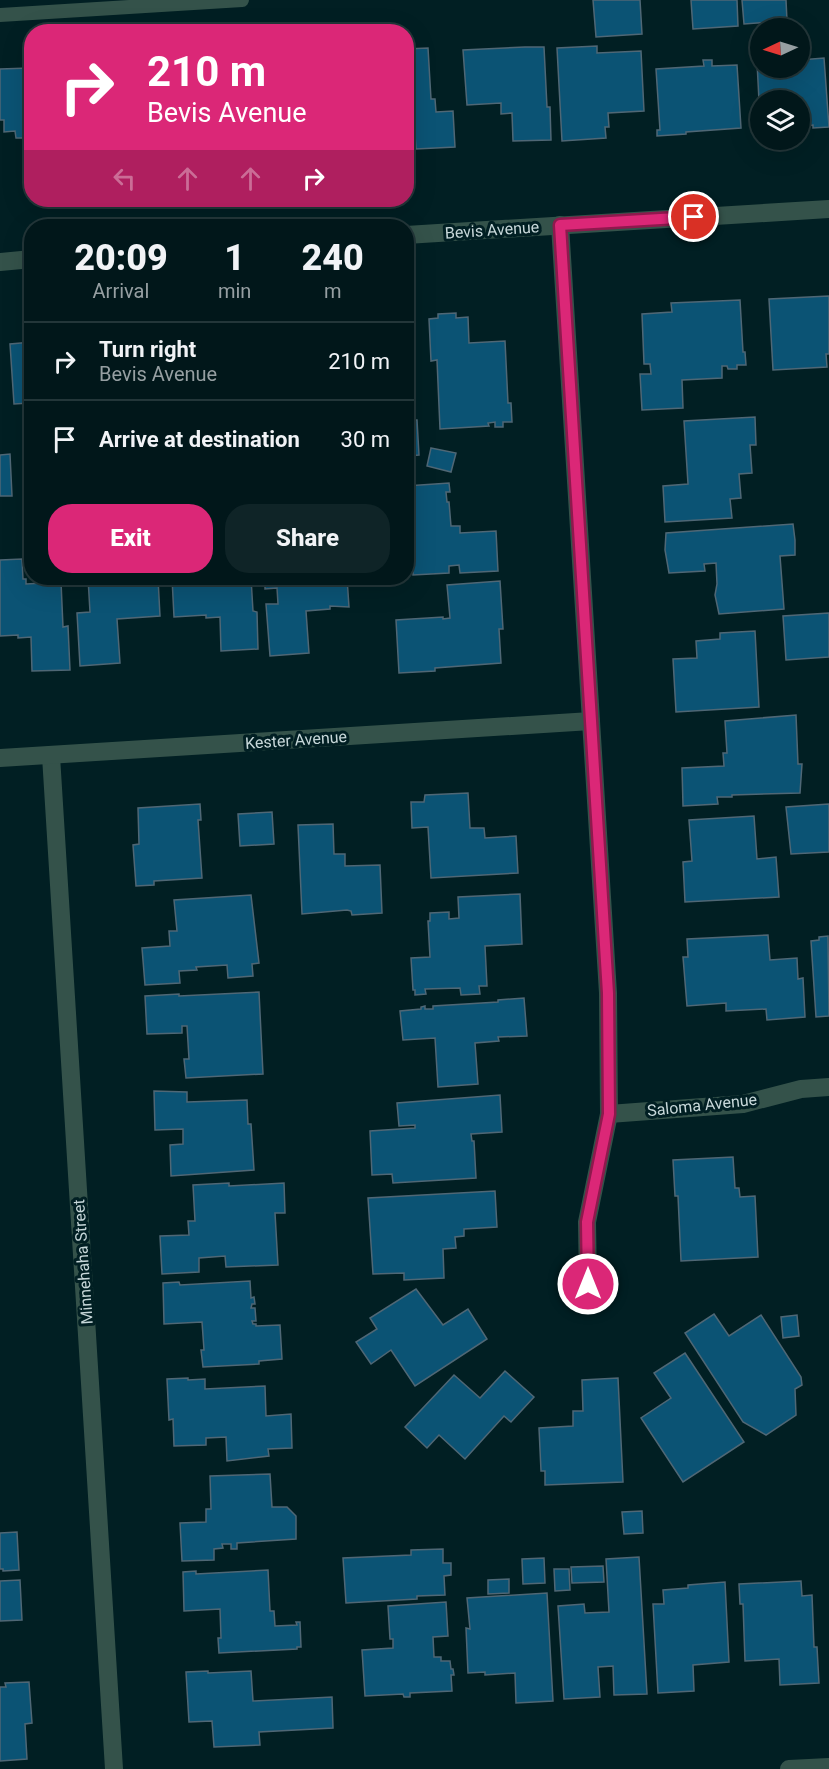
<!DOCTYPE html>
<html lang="en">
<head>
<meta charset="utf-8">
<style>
  body { margin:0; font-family:Roboto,sans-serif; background:#0f2427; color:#f1f3f6; height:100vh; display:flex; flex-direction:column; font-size:22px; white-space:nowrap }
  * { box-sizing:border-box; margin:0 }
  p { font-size:20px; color:#969fa2 }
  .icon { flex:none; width:33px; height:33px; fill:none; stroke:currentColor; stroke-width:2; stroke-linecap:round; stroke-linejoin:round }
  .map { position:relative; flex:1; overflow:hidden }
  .sheet { position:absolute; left:24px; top:219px; width:390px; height:366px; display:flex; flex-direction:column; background:#01171a; border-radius:24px; box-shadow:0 6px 24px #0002,0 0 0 2px #233639 }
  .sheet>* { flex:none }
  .hud { position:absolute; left:24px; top:24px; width:390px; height:183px; border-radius:24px; box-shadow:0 6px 24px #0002,0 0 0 2px #233639; background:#db2777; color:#fff; overflow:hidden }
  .needle { width:39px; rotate:266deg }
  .tools { position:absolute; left:750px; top:18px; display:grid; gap:12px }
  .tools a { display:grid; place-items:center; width:60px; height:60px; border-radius:50%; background:#01171a; box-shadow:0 6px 24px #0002,0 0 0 2px #233639; font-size:30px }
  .pin { position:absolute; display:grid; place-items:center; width:51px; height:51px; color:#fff; margin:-26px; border:3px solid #fff; border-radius:50%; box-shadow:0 2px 6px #0007 }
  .me { position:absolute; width:66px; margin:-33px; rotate:0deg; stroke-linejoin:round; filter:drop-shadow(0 0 4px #0008) }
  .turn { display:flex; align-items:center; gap:21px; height:126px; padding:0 24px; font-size:27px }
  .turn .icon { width:78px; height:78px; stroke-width:2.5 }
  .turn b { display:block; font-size:42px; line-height:51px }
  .lanes { display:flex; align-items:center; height:57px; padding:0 24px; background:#0003; justify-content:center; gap:30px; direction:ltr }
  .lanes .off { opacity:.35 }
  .eta { display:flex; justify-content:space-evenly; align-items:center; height:102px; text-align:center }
  .eta b { font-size:36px; font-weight:800; line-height:42px }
  .button { display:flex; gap:12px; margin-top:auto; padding:12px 24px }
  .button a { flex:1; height:69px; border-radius:24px; background:#db2777; color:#fff; font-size:24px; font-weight:800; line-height:69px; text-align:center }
  .button a+a { background:#0f2427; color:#f1f3f6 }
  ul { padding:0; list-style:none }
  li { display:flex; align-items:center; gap:18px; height:78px; padding:0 24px; border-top:2px solid #233639 }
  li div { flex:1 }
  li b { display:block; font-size:22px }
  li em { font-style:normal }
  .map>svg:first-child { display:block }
  .building { fill:#0b5374; stroke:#4f6775; stroke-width:1.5 }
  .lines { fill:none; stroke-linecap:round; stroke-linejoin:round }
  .lane { stroke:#34524a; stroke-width:14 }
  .street { stroke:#34524a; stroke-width:18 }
  .route-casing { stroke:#8e194d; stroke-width:15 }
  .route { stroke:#db2777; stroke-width:10 }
  .labels { text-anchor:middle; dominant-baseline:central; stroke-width:6; stroke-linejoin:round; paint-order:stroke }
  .street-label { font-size:16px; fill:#c7d7d9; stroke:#011f23 }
</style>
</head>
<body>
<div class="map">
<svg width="829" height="1769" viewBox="0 0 829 1769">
  <rect width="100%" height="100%" fill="#011f23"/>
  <g class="building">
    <path d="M 593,0 L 640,0 L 642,34 L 596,37 Z"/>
    <path d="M 691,0 L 737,0 L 738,26 L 693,29 Z"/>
    <path d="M 742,0 L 786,0 L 787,21 L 744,24 Z"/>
    <path d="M 597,46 L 597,53 L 641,51 L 644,111 L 608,113 L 609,127 L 605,127 L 606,138 L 562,141 L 557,48 Z"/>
    <path d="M 525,47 L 544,47 L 547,107 L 550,107 L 551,140 L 513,141 L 512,113 L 501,114 L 501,103 L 467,105 L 463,50 Z"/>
    <path d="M 428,48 L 431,99 L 435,99 L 436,112 L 453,111 L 455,147 L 416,149 L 414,119 L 406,120 L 406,49 Z"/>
    <path d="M 760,51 L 760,68 L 800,68 L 800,60 L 824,58 L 829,127 L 813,128 L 813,125 L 800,126 L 800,100 L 760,100 L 760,120 L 757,62 L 760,62 Z"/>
    <path d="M 703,60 L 712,60 L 712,66 L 737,65 L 741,128 L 686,132 L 686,134 L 657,136 L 657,130 L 660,130 L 656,69 L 704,66 Z"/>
    <path d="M 29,68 L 29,86 L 32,86 L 32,171 L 28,172 L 27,138 L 16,138 L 15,131 L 4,132 L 4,120 L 0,120 L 0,69 Z"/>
    <path d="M 829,296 L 829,354 L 826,354 L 827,367 L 773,370 L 769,299 Z"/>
    <path d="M 740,300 L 743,352 L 745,352 L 746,365 L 737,365 L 737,369 L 728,369 L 727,366 L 722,366 L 722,378 L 682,380 L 683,408 L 642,410 L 640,374 L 651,374 L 650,364 L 644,364 L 642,314 L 672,312 L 671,303 Z"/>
    <path d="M 456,313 L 456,318 L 468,317 L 469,343 L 505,341 L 508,403 L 511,403 L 512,422 L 503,422 L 503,427 L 495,427 L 495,422 L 488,423 L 489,426 L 440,429 L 437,360 L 431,361 L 429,319 L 438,318 L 438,314 Z"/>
    <path d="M 32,342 L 32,428 L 30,403 L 14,404 L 10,344 Z"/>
    <path d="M 755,417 L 756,445 L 750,445 L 752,473 L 739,474 L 741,498 L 730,499 L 732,518 L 665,522 L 663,486 L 688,484 L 684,421 Z"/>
    <path d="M 406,420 L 417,420 L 419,455 L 406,456 Z"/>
    <path d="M 431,448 L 456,453 L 451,472 L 427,466 Z"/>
    <path d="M 10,454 L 12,496 L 0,496 L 0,455 Z"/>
    <path d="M 449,483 L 450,492 L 446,492 L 447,502 L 449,502 L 451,526 L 460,526 L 460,533 L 496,531 L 498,571 L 460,573 L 459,565 L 449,566 L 449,573 L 413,575 L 412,554 L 406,554 L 406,486 Z"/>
    <path d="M 793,524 L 795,540 L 795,555 L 780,556 L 784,609 L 719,614 L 715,595 L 717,584 L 716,563 L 704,564 L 705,571 L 669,573 L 665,550 L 666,533 Z"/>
    <path d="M 22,559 L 23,579 L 26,579 L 26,584 L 61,582 L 63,627 L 68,626 L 70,670 L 32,671 L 31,637 L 18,638 L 18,635 L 0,636 L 0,560 Z"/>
    <path d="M 88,578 L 158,578 L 160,616 L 117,619 L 120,663 L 80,666 L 77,613 L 90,612 Z"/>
    <path d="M 172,578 L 251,578 L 253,611 L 257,612 L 258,649 L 221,651 L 220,617 L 206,618 L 206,615 L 174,617 Z"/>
    <path d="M 265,578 L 347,578 L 349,607 L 330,606 L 330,609 L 306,611 L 309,653 L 270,656 L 266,604 L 278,604 L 277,588 L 265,589 Z"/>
    <path d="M 500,581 L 503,629 L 499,629 L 501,663 L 435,668 L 435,671 L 399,673 L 396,620 L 443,617 L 443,619 L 450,618 L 447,585 Z"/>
    <path d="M 829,613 L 829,657 L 786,660 L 783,616 Z"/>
    <path d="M 755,631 L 759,707 L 676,712 L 673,659 L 697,658 L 696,641 L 720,639 L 720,633 Z"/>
    <path d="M 796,715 L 798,764 L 802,764 L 800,793 L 732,795 L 732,797 L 717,797 L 718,804 L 683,806 L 682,768 L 724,766 L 723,753 L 727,753 L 725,721 Z"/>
    <path d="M 468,793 L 470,828 L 484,828 L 485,838 L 516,836 L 518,873 L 431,878 L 428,827 L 412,828 L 411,802 L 424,802 L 425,795 Z"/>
    <path d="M 200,804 L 201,820 L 198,820 L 202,878 L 154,881 L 154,885 L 136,886 L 133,845 L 139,844 L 138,808 Z"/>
    <path d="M 829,804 L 829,852 L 791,854 L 786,807 Z"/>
    <path d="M 272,812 L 274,844 L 240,846 L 238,814 Z"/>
    <path d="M 754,816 L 757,859 L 776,857 L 779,897 L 685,902 L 683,862 L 692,861 L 689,820 Z"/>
    <path d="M 333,824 L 334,854 L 345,854 L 345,866 L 380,865 L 382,913 L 352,915 L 351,911 L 347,910 L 302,914 L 298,825 Z"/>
    <path d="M 520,894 L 522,944 L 485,946 L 487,986 L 479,986 L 480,994 L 461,995 L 460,988 L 425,989 L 426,994 L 415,995 L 415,990 L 413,990 L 411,958 L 430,957 L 428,921 L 430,921 L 430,913 L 449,912 L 449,919 L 459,918 L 458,897 Z"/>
    <path d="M 251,895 L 259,963 L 252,964 L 253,976 L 228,978 L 227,965 L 196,967 L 197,970 L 179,971 L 180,983 L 145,985 L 142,948 L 170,946 L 169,931 L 177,931 L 174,900 Z"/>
    <path d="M 768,935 L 770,960 L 797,958 L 798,979 L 803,978 L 805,1017 L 767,1020 L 766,1009 L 726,1011 L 726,1003 L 687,1006 L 683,957 L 688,957 L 687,939 Z"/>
    <path d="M 828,936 L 829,1016 L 816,1017 L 811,941 L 819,940 L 819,937 Z"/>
    <path d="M 259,992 L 263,1074 L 186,1078 L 184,1059 L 189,1059 L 187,1026 L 182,1026 L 182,1033 L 147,1034 L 145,996 L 179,994 L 179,996 Z"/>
    <path d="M 524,998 L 527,1036 L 498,1037 L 499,1041 L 475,1043 L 478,1084 L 438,1087 L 435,1038 L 403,1040 L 400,1011 L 421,1009 L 421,1007 L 425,1006 L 425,1009 L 433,1009 L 433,1006 L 498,1002 L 498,1000 Z"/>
    <path d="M 154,1091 L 187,1092 L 187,1102 L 247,1100 L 248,1124 L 251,1124 L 254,1170 L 171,1176 L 170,1145 L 183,1144 L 183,1129 L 155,1130 Z"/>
    <path d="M 500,1095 L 502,1132 L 471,1134 L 472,1141 L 474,1141 L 476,1178 L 393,1183 L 392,1174 L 372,1175 L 370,1131 L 415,1128 L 415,1125 L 399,1126 L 397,1103 Z"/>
    <path d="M 733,1157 L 735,1188 L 739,1188 L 740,1197 L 755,1196 L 758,1257 L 681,1261 L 678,1196 L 675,1196 L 673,1160 Z"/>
    <path d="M 229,1183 L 229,1186 L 284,1183 L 285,1213 L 275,1213 L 278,1265 L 226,1267 L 225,1256 L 199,1258 L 199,1272 L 162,1274 L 160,1236 L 189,1235 L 188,1221 L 195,1221 L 193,1185 Z"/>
    <path d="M 495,1191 L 497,1227 L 464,1229 L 464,1236 L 455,1237 L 456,1248 L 443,1249 L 444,1278 L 404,1280 L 404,1273 L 373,1274 L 368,1198 Z"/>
    <path d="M 250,1281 L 251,1298 L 254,1297 L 255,1304 L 252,1304 L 251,1308 L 255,1308 L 256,1321 L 252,1321 L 253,1324 L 256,1324 L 256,1326 L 280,1325 L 282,1359 L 259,1361 L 259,1364 L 203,1367 L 201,1350 L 204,1350 L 202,1322 L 164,1324 L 163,1283 L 179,1282 L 180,1285 Z"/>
    <path d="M 416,1289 L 443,1325 L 468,1309 L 487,1339 L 415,1386 L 391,1350 L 371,1364 L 356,1342 L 377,1329 L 370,1318 Z"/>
    <path d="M 714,1314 L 729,1336 L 761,1315 L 801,1377 L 802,1385 L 795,1389 L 796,1415 L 766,1435 L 743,1422 L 685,1333 Z"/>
    <path d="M 797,1315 L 799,1336 L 783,1338 L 781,1317 Z"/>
    <path d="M 685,1353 L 744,1442 L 683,1482 L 641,1418 L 671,1398 L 654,1373 Z"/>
    <path d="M 505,1371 L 534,1397 L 511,1422 L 504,1416 L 465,1459 L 439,1435 L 427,1448 L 405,1427 L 454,1375 L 480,1398 Z"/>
    <path d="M 188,1378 L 188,1380 L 205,1379 L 205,1389 L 265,1386 L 266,1416 L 291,1414 L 292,1448 L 268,1449 L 269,1456 L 227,1461 L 226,1437 L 206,1438 L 206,1445 L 174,1446 L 173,1419 L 169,1420 L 167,1379 Z"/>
    <path d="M 618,1378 L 623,1482 L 545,1485 L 545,1471 L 541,1471 L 539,1428 L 573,1426 L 573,1411 L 583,1411 L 582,1380 Z"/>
    <path d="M 270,1474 L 272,1507 L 287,1507 L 296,1516 L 296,1539 L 237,1543 L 237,1549 L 231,1549 L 231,1544 L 222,1544 L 223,1548 L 214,1549 L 214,1560 L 182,1561 L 180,1523 L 206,1522 L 206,1509 L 211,1509 L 210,1476 Z"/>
    <path d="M 642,1511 L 643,1533 L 624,1534 L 622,1512 Z"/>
    <path d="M 17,1532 L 19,1570 L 3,1571 L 3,1569 L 0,1569 L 0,1533 Z"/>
    <path d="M 443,1549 L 443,1563 L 451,1563 L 451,1575 L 444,1576 L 445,1595 L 417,1596 L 417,1599 L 346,1603 L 343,1558 L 411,1555 L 411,1550 Z"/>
    <path d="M 639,1557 L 647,1694 L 614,1695 L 613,1666 L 598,1667 L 600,1697 L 564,1699 L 558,1606 L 584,1604 L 585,1613 L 609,1612 L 606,1559 Z"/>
    <path d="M 544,1558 L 545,1583 L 523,1584 L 522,1559 Z"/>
    <path d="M 603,1566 L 604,1582 L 572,1583 L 571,1567 Z"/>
    <path d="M 554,1569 L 569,1569 L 570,1590 L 555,1591 Z"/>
    <path d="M 268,1570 L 270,1611 L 274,1611 L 275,1626 L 297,1625 L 296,1622 L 300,1622 L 301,1647 L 297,1647 L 297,1649 L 219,1653 L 218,1638 L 221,1638 L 220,1609 L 184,1611 L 183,1572 L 196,1571 L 196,1574 Z"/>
    <path d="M 509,1579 L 509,1593 L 488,1594 L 488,1580 Z"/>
    <path d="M 20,1580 L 22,1620 L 0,1621 L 0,1581 Z"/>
    <path d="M 801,1581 L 802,1596 L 812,1595 L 814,1647 L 817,1647 L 819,1683 L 780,1685 L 779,1659 L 745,1661 L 743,1604 L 740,1604 L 739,1584 Z"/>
    <path d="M 725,1582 L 729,1662 L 693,1665 L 694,1691 L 658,1693 L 653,1604 L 664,1604 L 663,1590 L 688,1588 L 688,1585 Z"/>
    <path d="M 547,1593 L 553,1701 L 516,1703 L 515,1673 L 485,1675 L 485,1672 L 468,1673 L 466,1628 L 470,1629 L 467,1598 Z"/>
    <path d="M 446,1602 L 448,1636 L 433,1637 L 434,1657 L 441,1657 L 441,1661 L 450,1661 L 451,1669 L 453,1669 L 454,1675 L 451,1675 L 452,1691 L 410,1693 L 410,1697 L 404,1697 L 403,1694 L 365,1696 L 362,1650 L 393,1648 L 393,1639 L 390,1639 L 388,1606 Z"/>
    <path d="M 208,1671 L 208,1673 L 251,1671 L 253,1701 L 332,1697 L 333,1728 L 259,1732 L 260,1745 L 214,1747 L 212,1721 L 189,1722 L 186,1672 Z"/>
    <path d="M 29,1682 L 32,1723 L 25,1724 L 27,1759 L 0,1761 L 0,1687 L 6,1687 L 5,1683 Z"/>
  </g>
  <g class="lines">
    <path class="lane" d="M 0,15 L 242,0"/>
    <g class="street">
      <path d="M 560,225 L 608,993 L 609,1114 L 587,1222 L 588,1284"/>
      <path d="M 406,235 L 829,209"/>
      <path d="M 0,262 L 32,259"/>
      <path d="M 51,756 L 114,1769"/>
      <path d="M 0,758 L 591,721"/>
      <path d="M 609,1114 L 743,1104 L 801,1089 L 829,1087"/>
      <path d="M 789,1769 L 829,1767"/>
    </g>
  </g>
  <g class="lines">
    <g class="route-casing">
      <path id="route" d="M 588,1284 L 587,1222 L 609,1114 L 608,993 L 560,225 L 694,217"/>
    </g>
    <use href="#route" class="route"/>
  </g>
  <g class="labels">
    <g class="street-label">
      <text transform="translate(492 230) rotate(-4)">Bevis Avenue</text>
      <text transform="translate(296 740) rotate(-4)">Kester Avenue</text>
      <text transform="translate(702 1105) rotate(-6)">Saloma Avenue</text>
      <text transform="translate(83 1262) rotate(-94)">Minnehaha Street</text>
    </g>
  </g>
</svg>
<div class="tools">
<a><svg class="needle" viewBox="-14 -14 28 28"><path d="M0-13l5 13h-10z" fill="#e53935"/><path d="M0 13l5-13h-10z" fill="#969fa2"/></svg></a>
<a><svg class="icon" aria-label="layers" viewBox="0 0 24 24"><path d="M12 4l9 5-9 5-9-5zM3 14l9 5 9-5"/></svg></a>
</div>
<div class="pin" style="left:694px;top:217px;background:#d93025"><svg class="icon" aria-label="arrive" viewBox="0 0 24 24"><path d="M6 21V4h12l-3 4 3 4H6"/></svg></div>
<svg class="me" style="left:588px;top:1284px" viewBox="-20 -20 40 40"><circle r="17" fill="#db2777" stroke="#fff" stroke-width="3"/><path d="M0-11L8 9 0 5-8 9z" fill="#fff"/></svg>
<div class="hud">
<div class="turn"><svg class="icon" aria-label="right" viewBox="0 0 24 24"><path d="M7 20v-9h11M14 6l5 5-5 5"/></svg><div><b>210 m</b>Bevis Avenue</div></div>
<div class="lanes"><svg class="icon off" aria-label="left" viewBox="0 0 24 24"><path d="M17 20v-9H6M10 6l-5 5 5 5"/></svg><svg class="icon off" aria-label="ahead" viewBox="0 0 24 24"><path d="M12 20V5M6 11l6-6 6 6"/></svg><svg class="icon off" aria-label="ahead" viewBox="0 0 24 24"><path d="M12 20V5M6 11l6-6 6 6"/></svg><svg class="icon" aria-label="right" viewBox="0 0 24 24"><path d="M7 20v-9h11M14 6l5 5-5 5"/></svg></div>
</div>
<section class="sheet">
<div class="eta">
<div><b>20:09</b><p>Arrival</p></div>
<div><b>1</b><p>min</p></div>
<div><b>240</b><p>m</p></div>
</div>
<ul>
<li><svg class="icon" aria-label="right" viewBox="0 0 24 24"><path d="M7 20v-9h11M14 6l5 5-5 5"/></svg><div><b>Turn right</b><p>Bevis Avenue</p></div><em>210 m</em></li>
<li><svg class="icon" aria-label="arrive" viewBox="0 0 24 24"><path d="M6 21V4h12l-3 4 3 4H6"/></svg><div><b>Arrive at destination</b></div><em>30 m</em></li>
</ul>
<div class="button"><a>Exit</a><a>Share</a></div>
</section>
</div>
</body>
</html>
